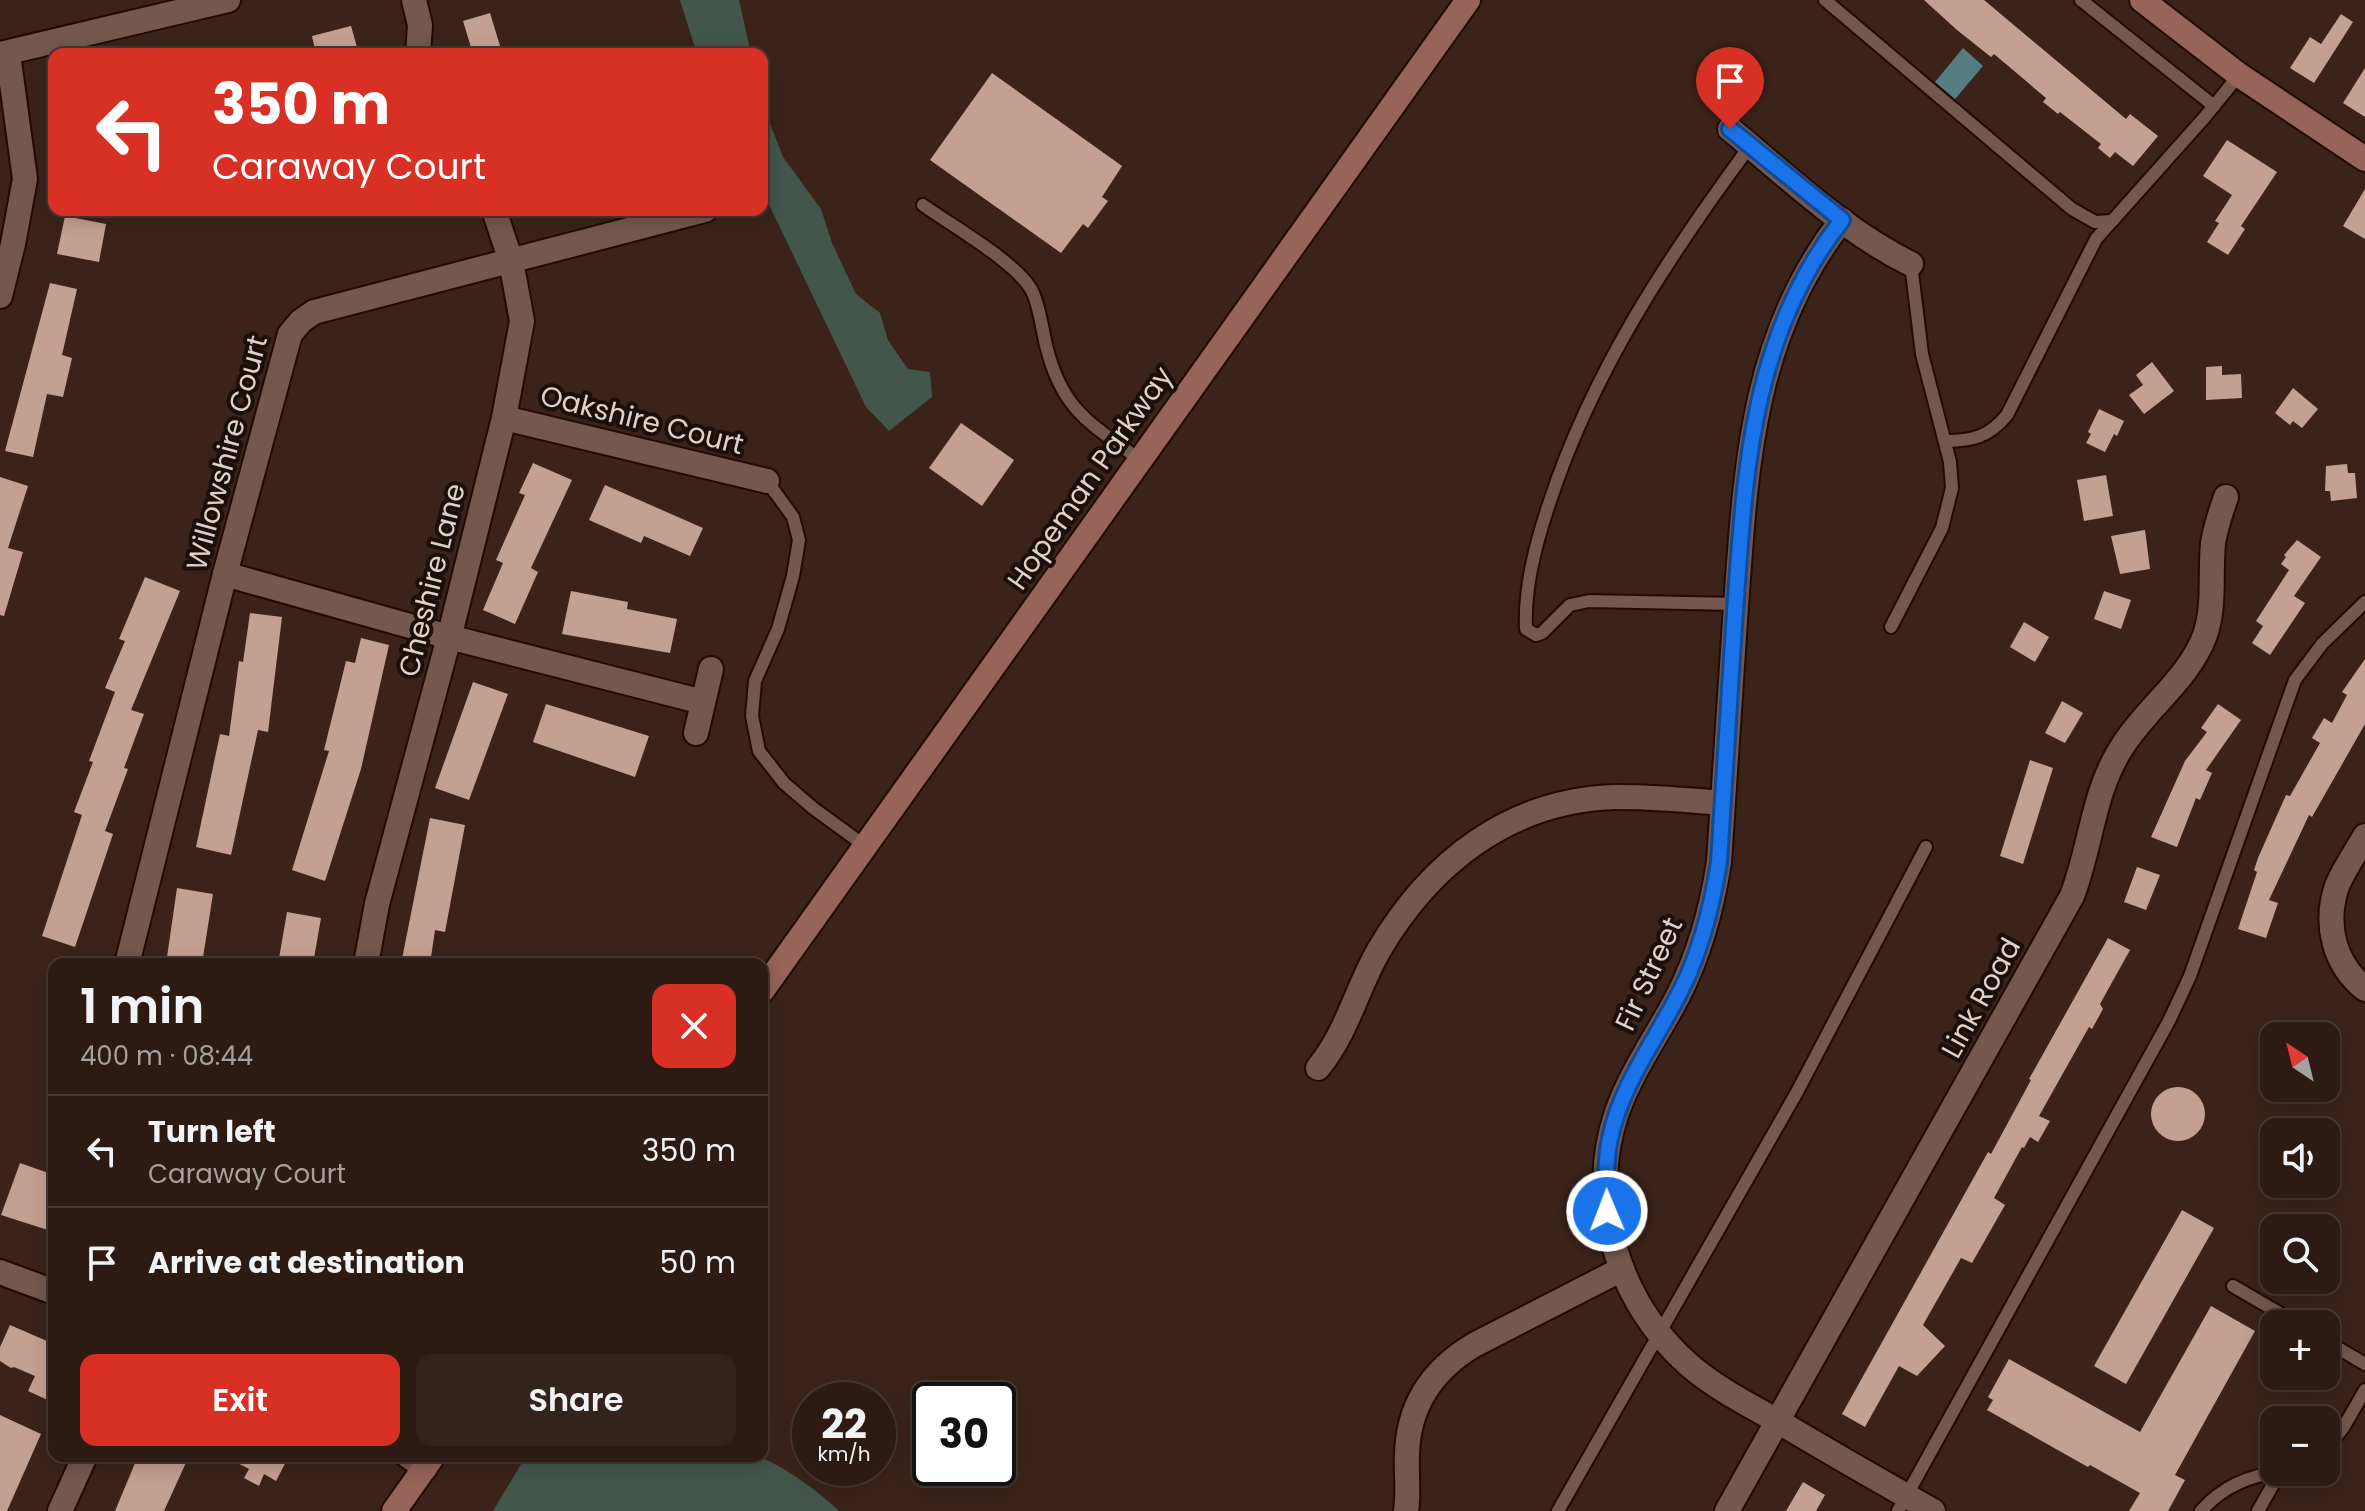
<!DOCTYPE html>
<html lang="en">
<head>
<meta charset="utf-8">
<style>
  body { margin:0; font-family:Poppins,sans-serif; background:#34231c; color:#f1f3f6; height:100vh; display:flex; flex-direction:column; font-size:30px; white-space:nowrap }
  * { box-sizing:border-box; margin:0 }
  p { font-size:26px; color:#a6a1a0 }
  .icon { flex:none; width:44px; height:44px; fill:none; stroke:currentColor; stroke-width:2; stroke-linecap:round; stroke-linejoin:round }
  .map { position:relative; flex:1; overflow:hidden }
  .panel { position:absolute; left:48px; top:958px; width:720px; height:504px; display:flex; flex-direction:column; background:#2c1a13; border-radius:16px; box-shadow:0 4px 20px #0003,0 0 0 2px #483833 }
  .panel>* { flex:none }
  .top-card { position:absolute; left:48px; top:48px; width:720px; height:168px; border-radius:16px; box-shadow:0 4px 20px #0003,0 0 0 2px #483833; background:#d93025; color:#fff; overflow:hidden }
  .needle { width:52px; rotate:325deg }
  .fabs { position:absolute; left:2260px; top:1022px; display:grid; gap:16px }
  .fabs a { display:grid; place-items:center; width:80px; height:80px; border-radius:16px; background:#2c1a13; box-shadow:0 4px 20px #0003,0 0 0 2px #483833; font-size:40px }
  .speed { position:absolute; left:792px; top:1382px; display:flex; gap:16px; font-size:40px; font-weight:700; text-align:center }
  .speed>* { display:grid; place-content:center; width:104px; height:104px; border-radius:50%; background:#2c1a13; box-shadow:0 4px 20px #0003,0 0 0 2px #483833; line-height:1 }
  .speed small { font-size:20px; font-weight:400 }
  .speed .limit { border:4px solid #111; border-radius:12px; background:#fff; color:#111 }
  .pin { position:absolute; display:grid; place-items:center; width:68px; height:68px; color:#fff; margin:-82px -34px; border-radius:50% 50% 50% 0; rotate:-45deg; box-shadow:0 0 8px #0007 }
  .pin .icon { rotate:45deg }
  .me { position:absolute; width:88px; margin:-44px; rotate:359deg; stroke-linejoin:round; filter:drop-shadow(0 0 6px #0008) }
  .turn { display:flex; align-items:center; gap:28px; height:168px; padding:0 32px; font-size:36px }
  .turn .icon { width:104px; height:104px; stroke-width:2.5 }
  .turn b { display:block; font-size:56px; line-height:68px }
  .round { display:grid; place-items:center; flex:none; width:84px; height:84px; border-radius:16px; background:#34231c }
  .summary { display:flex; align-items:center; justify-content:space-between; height:136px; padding:0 32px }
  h1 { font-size:48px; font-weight:600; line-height:60px }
  .primary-button { display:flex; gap:16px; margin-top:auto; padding:16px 32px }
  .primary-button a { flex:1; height:92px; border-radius:16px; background:#d93025; color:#fff; font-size:32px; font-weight:600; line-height:92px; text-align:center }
  .primary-button a+a { background:#34231c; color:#f1f3f6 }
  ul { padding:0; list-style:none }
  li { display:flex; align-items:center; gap:24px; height:112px; padding:0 32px; border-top:2px solid #483833 }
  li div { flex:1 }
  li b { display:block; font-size:30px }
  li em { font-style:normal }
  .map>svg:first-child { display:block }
  .green { fill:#43564c }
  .water { fill:#547d84 }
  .building { fill:#c4a092 }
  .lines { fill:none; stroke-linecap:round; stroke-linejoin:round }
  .lane-casing { stroke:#210b04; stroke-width:16 }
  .street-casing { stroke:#210b04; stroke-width:28 }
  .secondary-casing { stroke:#210b04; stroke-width:28 }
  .lane { stroke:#74584d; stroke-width:12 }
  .street { stroke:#74584d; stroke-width:24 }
  .secondary { stroke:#966459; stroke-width:24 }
  .route-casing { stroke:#114b97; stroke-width:20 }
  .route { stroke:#1a73e8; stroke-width:14 }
  .labels { text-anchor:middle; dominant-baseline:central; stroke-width:8; stroke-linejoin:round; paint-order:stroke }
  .street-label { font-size:28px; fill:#e0d0c9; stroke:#1a0f0b }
</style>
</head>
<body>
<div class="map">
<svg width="2365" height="1511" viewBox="0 0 2365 1511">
  <rect width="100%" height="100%" fill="#3b2319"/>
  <g class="green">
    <path d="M 680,0 L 739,0 L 751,54 L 697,54 Z"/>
    <path d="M 762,103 L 783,157 L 821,209 L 832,243 L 856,294 L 880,313 L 888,340 L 908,369 L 930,372 L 932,397 L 889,431 L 866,407 L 762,190 Z"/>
    <path d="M 526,1456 L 758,1456 C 789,1470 814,1488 839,1511 L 493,1511 Z"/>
  </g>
  <path class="water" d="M 1963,48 L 1983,66 L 1955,99 L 1935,82 Z"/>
  <g class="building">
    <path d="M 1924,0 L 1984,0 L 2126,119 L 2130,114 L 2158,136 L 2133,166 L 2115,152 L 2110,158 L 2098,148 L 2101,144 L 2060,112 L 2058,114 L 2043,102 L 2046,98 L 1994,54 L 1991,57 L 1957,30 Z"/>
    <path d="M 490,13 L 501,49 L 484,54 L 473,54 L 463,21 Z"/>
    <path d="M 2341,14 L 2353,22 L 2314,83 L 2290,68 L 2310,37 L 2321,44 Z"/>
    <path d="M 351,26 L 359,54 L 316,54 L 312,36 Z"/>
    <path d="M 2365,68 L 2365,117 L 2343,103 Z"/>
    <path d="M 992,73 L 1122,166 L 1102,197 L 1108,201 L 1088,228 L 1083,224 L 1061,253 L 930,160 Z"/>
    <path d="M 2227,140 L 2277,172 L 2241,226 L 2245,229 L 2228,255 L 2207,242 L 2219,223 L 2215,221 L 2232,195 L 2203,176 Z"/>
    <path d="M 2365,189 L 2365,239 L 2343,226 Z"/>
    <path d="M 65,216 L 106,224 L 99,262 L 57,254 Z"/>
    <path d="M 50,283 L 77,289 L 62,355 L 72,358 L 63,397 L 47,394 L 33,457 L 5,451 Z"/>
    <path d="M 2152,362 L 2174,391 L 2144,414 L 2129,395 L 2143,385 L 2136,375 Z"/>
    <path d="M 2222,366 L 2222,375 L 2241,374 L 2242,398 L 2206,400 L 2206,367 Z"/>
    <path d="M 2293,388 L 2318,409 L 2302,428 L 2293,421 L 2290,425 L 2275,413 Z"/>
    <path d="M 2099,409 L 2124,421 L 2117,436 L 2114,434 L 2105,452 L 2086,443 L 2091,434 L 2088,432 Z"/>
    <path d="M 961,423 L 1014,460 L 982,506 L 929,468 Z"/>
    <path d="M 533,463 L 572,480 L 531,568 L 538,572 L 515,624 L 483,610 L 503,563 L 496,560 L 525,495 L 519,493 Z"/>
    <path d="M 2347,464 L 2348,473 L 2355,473 L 2357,498 L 2331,501 L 2330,491 L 2325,491 L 2326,466 Z"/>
    <path d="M 2106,475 L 2113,516 L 2084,521 L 2077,480 Z"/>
    <path d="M 0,477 L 28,486 L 8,548 L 23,552 L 4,616 L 0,615 Z"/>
    <path d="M 605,485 L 703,528 L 690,556 L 644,536 L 641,543 L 589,520 Z"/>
    <path d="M 2145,530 L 2150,569 L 2120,574 L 2111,536 Z"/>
    <path d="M 2297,540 L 2321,557 L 2294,596 L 2305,603 L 2270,655 L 2252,643 L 2263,626 L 2256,621 L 2289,570 L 2281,564 L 2286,557 L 2284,555 Z"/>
    <path d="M 145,577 L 180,591 L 131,710 L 144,714 L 124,768 L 128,769 L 105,831 L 113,834 L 75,947 L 42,936 L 82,815 L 74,812 L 93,762 L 89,761 L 115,692 L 105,688 L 125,641 L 119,639 Z"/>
    <path d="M 571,591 L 628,602 L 627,609 L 677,619 L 670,653 L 562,634 Z"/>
    <path d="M 2104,591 L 2131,600 L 2121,629 L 2094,619 Z"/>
    <path d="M 250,613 L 282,617 L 268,732 L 258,730 L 231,855 L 196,847 L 220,734 L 229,736 L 239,661 L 243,662 Z"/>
    <path d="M 2024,622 L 2049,637 L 2035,662 L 2010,647 Z"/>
    <path d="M 361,638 L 389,645 L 361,769 L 325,881 L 292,870 L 329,751 L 324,750 L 346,661 L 355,663 Z"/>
    <path d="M 2365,659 L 2365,724 L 2312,817 L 2309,815 L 2269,900 L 2278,903 L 2266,938 L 2238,929 L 2257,872 L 2254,870 L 2258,858 L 2286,795 L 2290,796 L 2320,743 L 2312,738 L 2324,718 L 2332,723 L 2347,695 L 2342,692 Z"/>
    <path d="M 473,682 L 508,694 L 469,800 L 435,788 Z"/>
    <path d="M 2062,701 L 2083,713 L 2065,743 L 2045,733 Z"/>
    <path d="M 546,704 L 649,736 L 635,777 L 533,742 Z"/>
    <path d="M 2218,704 L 2241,720 L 2206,770 L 2212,773 L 2200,800 L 2196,798 L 2177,847 L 2151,837 L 2185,761 L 2207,732 L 2201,728 Z"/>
    <path d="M 2030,760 L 2053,768 L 2023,864 L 2000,856 Z"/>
    <path d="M 430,818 L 465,825 L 445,932 L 435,930 L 430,964 L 401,964 Z"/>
    <path d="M 2137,867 L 2160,875 L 2146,910 L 2124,902 Z"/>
    <path d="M 177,888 L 213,894 L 202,964 L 166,964 Z"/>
    <path d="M 287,912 L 321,918 L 313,964 L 278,964 Z"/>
    <path d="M 2108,938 L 2130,950 L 2100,1004 L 2103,1009 L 2092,1029 L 2089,1027 L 2039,1116 L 2050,1121 L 2038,1142 L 2030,1137 L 2024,1148 L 2022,1147 L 1994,1198 L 2005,1205 L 1972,1263 L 1961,1258 L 1923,1325 L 1945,1346 L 1917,1376 L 1899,1366 L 1865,1427 L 1842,1414 L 1988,1152 L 1991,1154 L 2031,1080 L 2029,1079 Z"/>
    <circle cx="2178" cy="1114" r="27"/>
    <path d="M 20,1163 L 54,1175 L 54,1232 L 1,1215 Z"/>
    <path d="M 2182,1210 L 2214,1228 L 2126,1384 L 2094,1366 Z"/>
    <path d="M 2211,1306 L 2255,1331 L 2175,1475 L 2185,1480 L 2168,1511 L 2129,1511 L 2140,1493 L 2090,1465 L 2088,1467 L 1987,1410 L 1993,1400 L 1988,1397 L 2009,1359 L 2140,1432 Z"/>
    <path d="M 10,1325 L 54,1344 L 54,1403 L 28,1391 L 35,1376 L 14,1367 L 11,1368 L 0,1361 L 0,1347 Z"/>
    <path d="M 0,1415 L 41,1434 L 7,1511 L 0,1511 Z"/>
    <path d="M 138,1456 L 189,1456 L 164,1511 L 115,1511 Z"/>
    <path d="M 224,1456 L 289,1456 L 276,1481 L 264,1474 L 259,1486 L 244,1478 L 249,1469 Z"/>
    <path d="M 1803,1482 L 1825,1495 L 1816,1511 L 1786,1511 Z"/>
  </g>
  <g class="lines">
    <g class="lane-casing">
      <g id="lane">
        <path d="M 1825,0 L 2072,209 L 2095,222 L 2112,221"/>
        <path d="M 2081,0 L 2214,106"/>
        <path d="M 923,205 C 952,226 1013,260 1031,289 C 1040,305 1042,331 1047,349 C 1063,411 1091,424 1139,459"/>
        <path d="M 1945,441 C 1972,441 1989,437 2007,415 L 2096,239 L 2204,118 L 2239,75"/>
        <path d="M 767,481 L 793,517 L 799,540 L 793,576 L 778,629 L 755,681 L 752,716 L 759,751 L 784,783 L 813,808 L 865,846"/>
        <path d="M 1736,604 L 1589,601 L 1570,605 L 1542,633 L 1536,635 L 1526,629 C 1524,587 1536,543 1549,504 C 1592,372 1668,257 1750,146"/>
        <path d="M 1891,627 L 1942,528 L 1952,488 L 1950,462 L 1922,354 L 1911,264"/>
        <path d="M 2233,1286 L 2298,1324"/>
        <path d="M 2326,1341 L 2365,1364"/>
        <path d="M 2326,1449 L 2343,1428 L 2365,1390"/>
        <path d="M 1558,1511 L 1797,1092 L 1926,847"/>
        <path d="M 1898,1511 L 2169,1021 L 2190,976 L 2295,680 L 2322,644 L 2365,602"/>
        <path d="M 2201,1511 C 2222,1487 2249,1475 2281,1472"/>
        <path d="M 2258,1511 L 2280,1472"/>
      </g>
    </g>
    <g class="street-casing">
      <g id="street">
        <path d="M 414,0 L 420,25 L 418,54"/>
        <path d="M 0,54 L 228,0"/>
        <path d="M 1730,129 C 1787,176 1844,231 1911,264"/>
        <path d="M 1842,220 C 1752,335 1746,466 1736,606 C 1730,691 1724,776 1719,862 C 1712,908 1700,952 1679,994 C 1659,1033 1632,1070 1617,1112 C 1586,1202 1619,1303 1689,1365 C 1717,1389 1749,1405 1781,1423 C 1831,1453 1882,1482 1933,1511"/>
        <path d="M 0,296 L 13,244 L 25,179 L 8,54"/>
        <path d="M 504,418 L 767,481"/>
        <path d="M 225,574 L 449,637 L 703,702"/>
        <path d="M 696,733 L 711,669"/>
        <path d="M 2365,836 C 2356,852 2344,869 2337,886 C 2324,924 2334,964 2365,989"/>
        <path d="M 127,964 L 225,574 L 290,334 L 301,321 L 314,312 L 705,210"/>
        <path d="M 366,964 L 377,904 L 451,630 L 504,418 L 522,321 L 511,261 L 494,210"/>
        <path d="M 1318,1068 C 1348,1031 1356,990 1379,950 C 1430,863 1509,801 1613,797 C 1649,796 1686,800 1722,803"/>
        <path d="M 0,1272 L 54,1292"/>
        <path d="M 408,1456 L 425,1468"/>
        <path d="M 60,1511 L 85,1456"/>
        <path d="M 1406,1511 C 1409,1492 1406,1474 1407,1455 C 1408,1406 1432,1370 1474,1345 L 1622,1269"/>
        <path d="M 1727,1511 L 2072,896 C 2091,847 2093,791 2122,747 C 2147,707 2189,679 2205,635 C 2215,606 2210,574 2213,544 C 2215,528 2221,512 2226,497"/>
      </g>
    </g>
    <g class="secondary-casing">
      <g id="secondary">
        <path d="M 2142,0 L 2239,75 L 2365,159"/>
        <path d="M 762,991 L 1468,0"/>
        <path d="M 394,1511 L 433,1456"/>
      </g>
    </g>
    <use href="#lane" class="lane"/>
    <use href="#street" class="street"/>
    <use href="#secondary" class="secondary"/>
  </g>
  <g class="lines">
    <g class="route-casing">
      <path id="route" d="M 1607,1211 C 1606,1187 1605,1162 1610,1138 C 1623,1077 1665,1029 1689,973 C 1704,937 1713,900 1719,862 C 1724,778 1729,695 1735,612 C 1745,471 1751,336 1842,220 L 1730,129"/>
    </g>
    <use href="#route" class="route"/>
  </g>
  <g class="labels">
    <g class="street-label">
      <text transform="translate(642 420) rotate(14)">Oakshire Court</text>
      <text transform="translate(227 453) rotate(-75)">Willowshire Court</text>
      <text transform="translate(1090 478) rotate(-55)">Hopeman Parkway</text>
      <text transform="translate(432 580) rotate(-76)">Cheshire Lane</text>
      <text transform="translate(1649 974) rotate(-65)">Fir Street</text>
      <text transform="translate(1981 998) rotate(-61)">Link Road</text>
    </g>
  </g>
</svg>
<div class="fabs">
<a><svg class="needle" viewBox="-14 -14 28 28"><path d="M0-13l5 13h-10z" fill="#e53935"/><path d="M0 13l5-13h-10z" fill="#a6a1a0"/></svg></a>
<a><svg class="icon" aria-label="sound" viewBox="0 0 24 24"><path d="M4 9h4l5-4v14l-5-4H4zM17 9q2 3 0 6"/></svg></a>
<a><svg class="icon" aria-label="search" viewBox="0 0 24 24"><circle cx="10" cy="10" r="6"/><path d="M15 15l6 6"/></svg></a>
<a>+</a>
<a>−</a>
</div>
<div class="speed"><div>22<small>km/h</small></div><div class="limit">30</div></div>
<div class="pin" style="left:1730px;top:129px;background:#d93025"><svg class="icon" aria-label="arrive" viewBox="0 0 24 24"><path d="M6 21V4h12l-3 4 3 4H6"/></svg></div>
<svg class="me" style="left:1607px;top:1211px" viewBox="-20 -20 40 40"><circle r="17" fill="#1a73e8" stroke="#fff" stroke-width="3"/><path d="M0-11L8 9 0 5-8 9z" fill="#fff"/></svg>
<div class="top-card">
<div class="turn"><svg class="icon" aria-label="left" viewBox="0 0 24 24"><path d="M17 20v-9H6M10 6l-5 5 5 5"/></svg><div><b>350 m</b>Caraway Court</div></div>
</div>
<section class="panel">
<div class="summary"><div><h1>1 min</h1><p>400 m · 08:44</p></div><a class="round" style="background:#d93025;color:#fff"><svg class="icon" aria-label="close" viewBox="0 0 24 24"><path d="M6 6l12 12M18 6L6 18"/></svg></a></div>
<ul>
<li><svg class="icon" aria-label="left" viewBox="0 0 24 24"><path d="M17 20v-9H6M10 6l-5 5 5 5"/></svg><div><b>Turn left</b><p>Caraway Court</p></div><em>350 m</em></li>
<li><svg class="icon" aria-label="arrive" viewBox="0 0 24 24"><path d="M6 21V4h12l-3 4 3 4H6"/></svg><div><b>Arrive at destination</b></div><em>50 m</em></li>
</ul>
<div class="primary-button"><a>Exit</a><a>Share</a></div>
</section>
</div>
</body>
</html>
